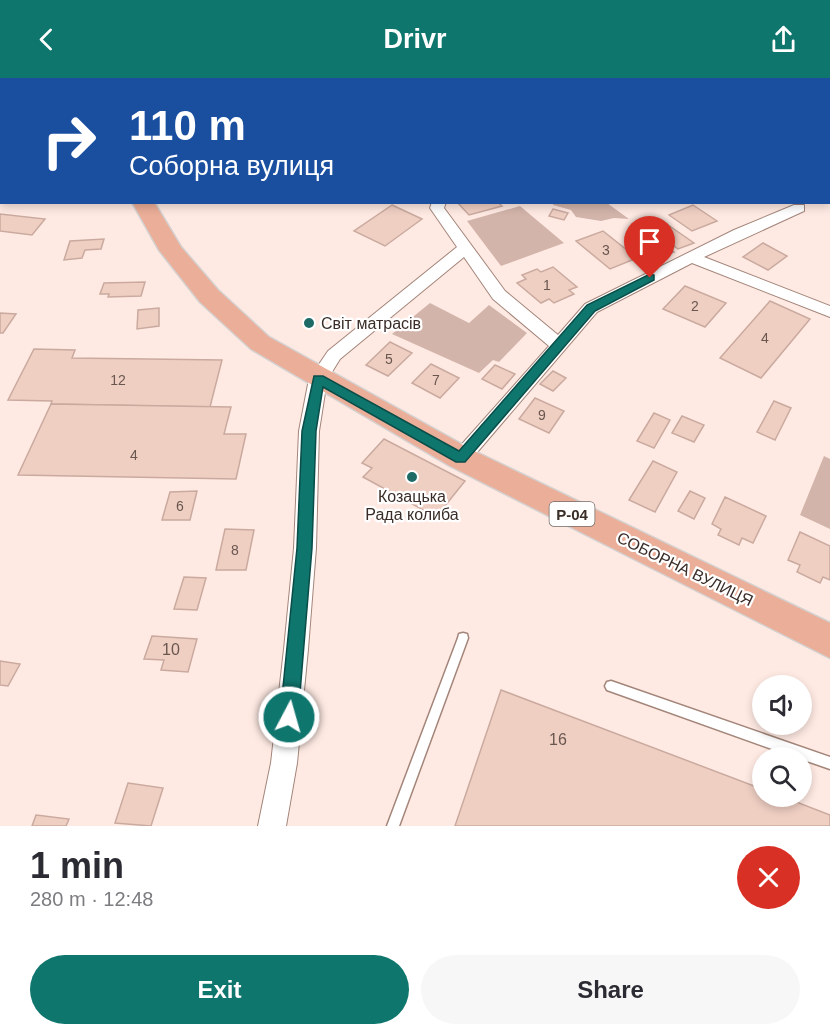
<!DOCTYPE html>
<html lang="en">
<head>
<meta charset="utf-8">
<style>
  body { margin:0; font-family:Arial,sans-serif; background:#f7f7f7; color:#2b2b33; height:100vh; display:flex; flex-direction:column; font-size:22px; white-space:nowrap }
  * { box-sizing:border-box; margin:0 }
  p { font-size:20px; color:#7c7c81 }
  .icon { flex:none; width:33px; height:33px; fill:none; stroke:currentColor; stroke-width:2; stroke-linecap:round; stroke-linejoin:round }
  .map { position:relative; height:748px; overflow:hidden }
  .details { display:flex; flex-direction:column; background:#fff; flex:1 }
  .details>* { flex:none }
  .hud { position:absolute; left:0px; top:0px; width:831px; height:126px; box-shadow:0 3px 9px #0003; background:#1a4fa0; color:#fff; overflow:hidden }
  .controls { position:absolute; left:752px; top:597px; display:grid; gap:12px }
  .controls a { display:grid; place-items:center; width:60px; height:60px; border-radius:50%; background:#fff; box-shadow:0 3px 9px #0003; font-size:30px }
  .pin { position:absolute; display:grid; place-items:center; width:51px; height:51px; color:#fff; margin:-62px -26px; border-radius:50% 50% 50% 0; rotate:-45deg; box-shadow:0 0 6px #0007 }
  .pin .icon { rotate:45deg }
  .me { position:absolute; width:66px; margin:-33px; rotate:6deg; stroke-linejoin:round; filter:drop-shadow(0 0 4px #0008) }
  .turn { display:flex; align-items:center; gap:21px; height:126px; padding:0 30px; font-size:27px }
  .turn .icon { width:78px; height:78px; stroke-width:2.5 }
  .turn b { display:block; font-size:42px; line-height:51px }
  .round { display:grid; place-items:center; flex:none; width:63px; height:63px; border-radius:32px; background:#f7f7f7 }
  .headline { display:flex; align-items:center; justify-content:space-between; height:102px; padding:0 30px }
  h1 { font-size:36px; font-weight:600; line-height:45px }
  .action { display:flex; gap:12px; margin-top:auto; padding:12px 30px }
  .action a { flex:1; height:69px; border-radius:36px; background:#0f766e; color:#fff; font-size:24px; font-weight:600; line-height:69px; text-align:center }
  .action a+a { background:#f7f7f7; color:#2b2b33 }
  header { display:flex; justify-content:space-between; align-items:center; height:78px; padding:0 30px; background:#0f766e; color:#fff; font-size:27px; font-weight:600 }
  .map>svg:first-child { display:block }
  .green { fill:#d3b4aa }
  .building { fill:#f0cfc3; stroke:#caaa9f; stroke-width:1.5 }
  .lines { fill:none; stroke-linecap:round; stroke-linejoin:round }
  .service-casing { stroke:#a3857a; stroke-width:3 }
  .minor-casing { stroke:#a3857a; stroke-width:2 }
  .primary-casing { stroke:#d4d1d0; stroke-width:3 }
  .trunk-casing { stroke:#d4d1d0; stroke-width:3 }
  .service { fill:#fff; fill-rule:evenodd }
  .minor { fill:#fff; fill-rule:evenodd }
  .primary { fill:#ebae98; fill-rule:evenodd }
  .trunk { fill:#e49376; fill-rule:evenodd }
  .route { fill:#0f766e; stroke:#0a4d48; stroke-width:1.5 }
  .poi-dot { fill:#1e6a66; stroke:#fff; stroke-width:2 }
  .labels { text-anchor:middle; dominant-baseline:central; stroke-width:4.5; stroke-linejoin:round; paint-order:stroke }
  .number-label { font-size:14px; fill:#68564f }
  .shield { fill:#fff; stroke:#756c68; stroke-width:1.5 }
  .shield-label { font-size:15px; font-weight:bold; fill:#3a2d28 }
  .poi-label { font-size:16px; fill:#3a2d28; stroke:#fff; text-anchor:start }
  .street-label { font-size:16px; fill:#3a2d28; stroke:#fff }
  .near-number-label { font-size:16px; fill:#68564f }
</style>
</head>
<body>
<header><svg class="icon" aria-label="back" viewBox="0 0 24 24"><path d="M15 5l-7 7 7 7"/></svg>Drivr<svg class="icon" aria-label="share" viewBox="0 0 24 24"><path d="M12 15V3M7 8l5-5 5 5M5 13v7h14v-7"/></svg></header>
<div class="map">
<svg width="830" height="748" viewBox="0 0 830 748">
  <rect width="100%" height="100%" fill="#ffeae3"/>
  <g class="green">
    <path d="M 554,124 L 607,125 L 629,141 L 614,140 L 601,143 L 576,139 L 571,132 L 553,127 Z"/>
    <path d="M 520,128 L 564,165 L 501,188 L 467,143 Z"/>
    <path d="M 430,225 L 469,245 L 489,227 L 527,255 L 499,284 L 493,282 L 479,295 L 392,256 Z"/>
    <path d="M 824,378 L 830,381 L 830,451 L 800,437 Z"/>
  </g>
  <g class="building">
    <path d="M 473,0 L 533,0 L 470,2 Z"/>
    <path d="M 457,124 L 498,124 L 502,128 L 469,137 Z"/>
    <path d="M 392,127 L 422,141 L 385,168 L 354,153 Z"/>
    <path d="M 693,127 L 717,143 L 692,153 L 669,137 Z"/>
    <path d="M 553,131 L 568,135 L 564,142 L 549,138 Z"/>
    <path d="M 0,136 L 45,141 L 32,157 L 0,153 Z"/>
    <path d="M 661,142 L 694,165 L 678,171 L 645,147 Z"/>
    <path d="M 642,150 L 674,174 L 659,180 L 627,156 Z"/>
    <path d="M 603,153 L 637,180 L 610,191 L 576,163 Z"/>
    <path d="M 104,161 L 101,171 L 85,172 L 82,180 L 64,182 L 70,163 Z"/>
    <path d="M 763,165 L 787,178 L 768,192 L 743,179 Z"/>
    <path d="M 553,189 L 577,209 L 569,212 L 574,216 L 554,225 L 549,221 L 541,225 L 517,205 L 526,201 L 522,197 L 537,191 L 541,194 Z"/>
    <path d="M 145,204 L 141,218 L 108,219 L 109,216 L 100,216 L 104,205 Z"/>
    <path d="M 685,208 L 726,225 L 705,249 L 663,231 Z"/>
    <path d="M 770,223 L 810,241 L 761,300 L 720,280 Z"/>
    <path d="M 159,230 L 159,248 L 137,251 L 138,232 Z"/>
    <path d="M 0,235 L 16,236 L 3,255 L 0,255 Z"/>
    <path d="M 390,264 L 412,275 L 388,298 L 366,287 Z"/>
    <path d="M 34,271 L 75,272 L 72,280 L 222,282 L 210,329 L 51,326 L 52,323 L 8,322 Z"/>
    <path d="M 431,286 L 459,300 L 440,320 L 412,305 Z"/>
    <path d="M 495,287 L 515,296 L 502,311 L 482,301 Z"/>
    <path d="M 553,293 L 566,300 L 553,313 L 540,306 Z"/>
    <path d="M 535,320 L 564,333 L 549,355 L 519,341 Z"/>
    <path d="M 774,323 L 791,330 L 775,362 L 757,354 Z"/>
    <path d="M 51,326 L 231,329 L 224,356 L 246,356 L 236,401 L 18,397 Z"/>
    <path d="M 654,335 L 670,342 L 654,370 L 637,363 Z"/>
    <path d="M 682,338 L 704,347 L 694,364 L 672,355 Z"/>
    <path d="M 384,361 L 465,403 L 436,439 L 363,399 L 372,390 L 362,385 Z"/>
    <path d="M 653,383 L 677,394 L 655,434 L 629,422 Z"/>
    <path d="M 197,413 L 190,442 L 162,442 L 170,414 Z"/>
    <path d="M 690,413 L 705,420 L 694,441 L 678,433 Z"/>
    <path d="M 725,419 L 766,438 L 753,465 L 742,460 L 739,467 L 718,457 L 721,451 L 712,446 Z"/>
    <path d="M 225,451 L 254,452 L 246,492 L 216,492 Z"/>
    <path d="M 800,454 L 830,468 L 830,502 L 823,499 L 820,505 L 797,494 L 800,487 L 788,482 Z"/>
    <path d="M 184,499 L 206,500 L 197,532 L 174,531 Z"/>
    <path d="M 152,558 L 197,561 L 188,594 L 161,592 L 164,582 L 144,581 Z"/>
    <path d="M 0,583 L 20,586 L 8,608 L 0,607 Z"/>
    <path d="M 501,612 L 762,711 L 762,718 L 781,718 L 830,737 L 830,748 L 455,748 Z"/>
    <path d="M 128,705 L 163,710 L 151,748 L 115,745 Z"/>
    <path d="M 36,737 L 69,741 L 66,748 L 32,748 Z"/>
  </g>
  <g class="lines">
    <g class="service-casing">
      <g id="service">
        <path d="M 362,0 L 368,0 L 366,2 L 361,2 Z"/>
        <path d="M 633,0 L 642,2 L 635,2 Z"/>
        <path d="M 672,0 L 679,0 L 677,2 L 671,2 Z"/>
        <path d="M 463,555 L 467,556 L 468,560 L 399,748 L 387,748 L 458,560 L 459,556 Z"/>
        <path d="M 611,603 L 830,679 L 830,691 L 801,681 L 801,680 L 797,680 L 607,612 L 605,608 L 607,604 Z"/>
      </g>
    </g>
    <g class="minor-casing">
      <g id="minor">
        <path d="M 761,0 L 776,0 L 777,2 L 762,2 Z"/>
        <path d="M 432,124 L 446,124 L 444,130 L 505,213 L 558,257 L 585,226 L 734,152 L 794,127 L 804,127 L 804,133 L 704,179 L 830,228 L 830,239 L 692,185 L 597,234 L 468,385 L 461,388 L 454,385 L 451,380 L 454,375 L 549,268 L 493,221 L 464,179 L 340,281 L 327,302 L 319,353 L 316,470 L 308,571 L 297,685 L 286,748 L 258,748 L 271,685 L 284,571 L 294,470 L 299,353 L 309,301 L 328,273 L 457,169 L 430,130 Z"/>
      </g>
    </g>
    <g class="primary-casing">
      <path id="primary" d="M 132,124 L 154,124 L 181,169 L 218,212 L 269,259 L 472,372 L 830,545 L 830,580 L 450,388 L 251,271 L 200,224 L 159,172 Z"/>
    </g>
    <g class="trunk-casing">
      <g id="trunk">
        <path d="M 64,0 L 85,0 L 63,2 Z"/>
        <path d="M 150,0 L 171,0 L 149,2 Z"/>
        <rect x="0" y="26" width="2" height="12"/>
        <rect x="0" y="67" width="2" height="14"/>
      </g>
    </g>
    <use href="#service" class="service"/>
    <use href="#minor" class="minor"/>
    <use href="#primary" class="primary"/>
    <use href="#trunk" class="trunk"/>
  </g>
  <path class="route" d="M 650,196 L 654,197 L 654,202 L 595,233 L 465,384 L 456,384 L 323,309 L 316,353 L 312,470 L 298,639 L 295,646 L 289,648 L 282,646 L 280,639 L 297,470 L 302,353 L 314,298 L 323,298 L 459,373 L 587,227 Z"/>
  <g class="poi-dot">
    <circle cx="309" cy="245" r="6"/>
    <circle cx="412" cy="399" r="6"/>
  </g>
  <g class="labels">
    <g class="number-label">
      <text x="606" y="172">3</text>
      <text x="547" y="207">1</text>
      <text x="695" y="228">2</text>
      <text x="765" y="260">4</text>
      <text x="389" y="281">5</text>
      <text x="118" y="302">12</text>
      <text x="436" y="302">7</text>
      <text x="542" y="337">9</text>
      <text x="134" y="377">4</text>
      <text x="180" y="428">6</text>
      <text x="235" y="472">8</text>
    </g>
    <rect class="shield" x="549.5" y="424" width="45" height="24" rx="4.5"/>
    <g class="shield-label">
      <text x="572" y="436">Р-04</text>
    </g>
    <g class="poi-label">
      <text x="321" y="245">Світ матрасів</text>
      <text x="412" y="418" text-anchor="middle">Козацька<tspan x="412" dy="18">Рада колиба</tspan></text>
    </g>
    <g class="street-label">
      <text transform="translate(685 491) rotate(26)">СОБОРНА ВУЛИЦЯ</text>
    </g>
    <g class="near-number-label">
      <text x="171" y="571">10</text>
      <text x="558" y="661">16</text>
    </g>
  </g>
</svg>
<div class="controls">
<a><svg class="icon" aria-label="sound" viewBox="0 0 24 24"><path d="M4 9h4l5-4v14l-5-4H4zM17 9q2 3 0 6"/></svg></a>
<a><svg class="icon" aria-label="search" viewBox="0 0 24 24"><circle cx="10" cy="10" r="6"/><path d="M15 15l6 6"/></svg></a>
</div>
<div class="pin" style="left:650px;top:200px;background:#d93025"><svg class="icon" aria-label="arrive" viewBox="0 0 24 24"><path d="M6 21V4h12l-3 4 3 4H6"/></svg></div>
<svg class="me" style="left:289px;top:639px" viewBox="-20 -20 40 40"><circle r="17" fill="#0f766e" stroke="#fff" stroke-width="3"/><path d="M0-11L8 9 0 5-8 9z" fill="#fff"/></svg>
<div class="hud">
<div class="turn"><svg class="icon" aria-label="right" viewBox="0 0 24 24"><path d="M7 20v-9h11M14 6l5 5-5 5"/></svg><div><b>110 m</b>Соборна вулиця</div></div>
</div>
</div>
<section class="details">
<div class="headline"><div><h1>1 min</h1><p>280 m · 12:48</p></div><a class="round" style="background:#d93025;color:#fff"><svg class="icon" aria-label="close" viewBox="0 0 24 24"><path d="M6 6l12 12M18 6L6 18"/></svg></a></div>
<div class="action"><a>Exit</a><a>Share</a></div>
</section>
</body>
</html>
